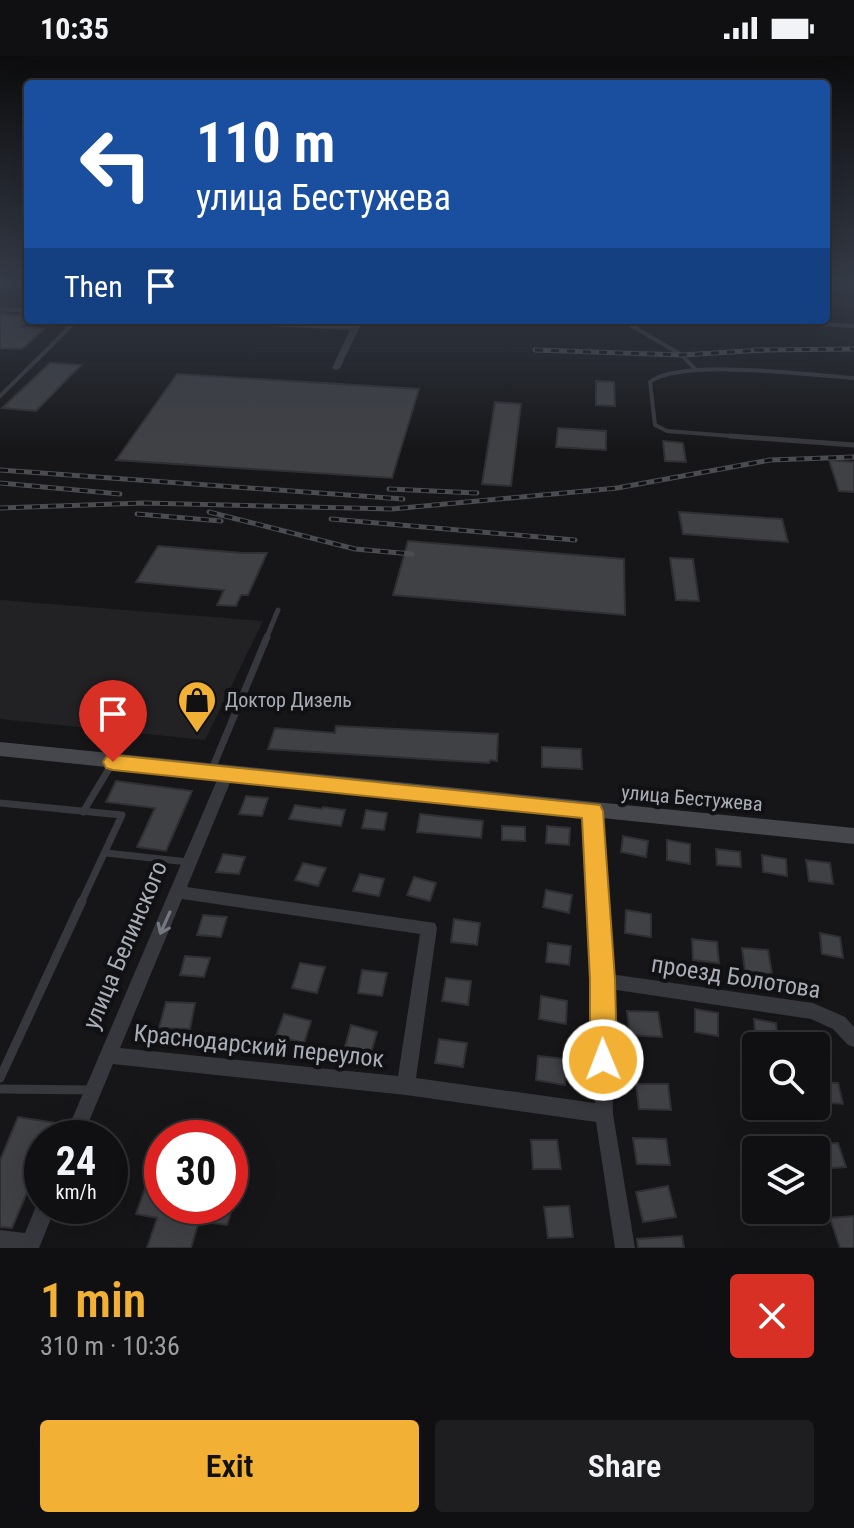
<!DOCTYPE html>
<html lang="en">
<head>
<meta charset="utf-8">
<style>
  body { margin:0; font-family:"Roboto Condensed",sans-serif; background:#1e1e20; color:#f1f3f6; height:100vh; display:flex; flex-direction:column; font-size:30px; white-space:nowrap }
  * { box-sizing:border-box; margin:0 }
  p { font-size:26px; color:#9c9d9f }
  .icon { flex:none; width:44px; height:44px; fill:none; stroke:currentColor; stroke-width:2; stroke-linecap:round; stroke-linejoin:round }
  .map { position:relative; height:1192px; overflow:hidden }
  .panel { display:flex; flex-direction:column; background:#101012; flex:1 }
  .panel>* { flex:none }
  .guide { position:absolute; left:24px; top:24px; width:806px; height:244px; border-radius:8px; box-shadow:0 8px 32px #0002,0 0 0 2px #303032; background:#1a4fa0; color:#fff; overflow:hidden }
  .fabs { position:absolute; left:742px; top:976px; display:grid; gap:16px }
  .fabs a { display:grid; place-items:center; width:88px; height:88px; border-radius:8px; background:#101012; box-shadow:0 8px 32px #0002,0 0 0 2px #303032; font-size:40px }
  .speed { position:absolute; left:24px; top:1064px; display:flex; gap:16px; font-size:40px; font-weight:700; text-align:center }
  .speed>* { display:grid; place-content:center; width:104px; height:104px; border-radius:50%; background:#101012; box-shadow:0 8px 32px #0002,0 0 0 2px #303032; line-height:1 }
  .speed small { font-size:20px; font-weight:400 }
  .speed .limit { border:12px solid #d22; background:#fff; color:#111 }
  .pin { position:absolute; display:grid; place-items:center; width:68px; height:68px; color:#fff; margin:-82px -34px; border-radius:50% 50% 50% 0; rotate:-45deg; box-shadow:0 0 8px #0007 }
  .pin .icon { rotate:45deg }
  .me { position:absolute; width:88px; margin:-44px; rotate:359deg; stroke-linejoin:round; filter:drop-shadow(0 0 6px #0008) }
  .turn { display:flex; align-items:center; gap:28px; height:168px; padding:0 40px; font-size:36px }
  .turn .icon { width:104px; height:104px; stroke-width:2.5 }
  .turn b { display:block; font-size:56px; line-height:68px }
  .then { display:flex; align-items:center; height:76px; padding:0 40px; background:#0003; gap:16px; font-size:30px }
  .round { display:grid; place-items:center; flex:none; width:84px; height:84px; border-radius:8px; background:#1e1e20 }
  .summary { display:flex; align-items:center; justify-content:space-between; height:136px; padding:0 40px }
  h1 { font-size:48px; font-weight:600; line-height:60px; color:#f2b134 }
  .button { display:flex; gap:16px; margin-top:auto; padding:16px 40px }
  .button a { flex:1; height:92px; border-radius:8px; background:#f2b134; color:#111; font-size:32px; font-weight:600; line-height:92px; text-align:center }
  .button a+a { background:#1e1e20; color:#f1f3f6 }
  .status { display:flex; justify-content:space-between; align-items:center; height:56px; padding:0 40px; background:#101012; direction:ltr }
  .status svg { height:22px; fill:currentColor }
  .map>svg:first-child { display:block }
  .built { fill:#222225 }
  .building { fill:#404145; stroke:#303034; stroke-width:2 }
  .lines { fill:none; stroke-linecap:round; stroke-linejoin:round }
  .lane-far3 { stroke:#37383d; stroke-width:4 }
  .lane-far2 { stroke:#37383d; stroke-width:5 }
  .lane-far1 { stroke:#37383d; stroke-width:7 }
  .lane { stroke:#37383d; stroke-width:9 }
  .street { fill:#37383d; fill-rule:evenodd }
  .secondary { fill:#45474d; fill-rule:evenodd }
  .rail-casing { stroke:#4a4c52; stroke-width:5 }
  .rail { stroke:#111113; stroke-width:3; stroke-dasharray:8; stroke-linecap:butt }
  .oneway { stroke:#757881 }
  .route { fill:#f2b134; stroke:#9d7322; stroke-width:2 }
  .labels { text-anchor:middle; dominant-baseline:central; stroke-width:8; stroke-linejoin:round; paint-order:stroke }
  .poi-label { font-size:20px; fill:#a8adb8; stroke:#111113; text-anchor:start }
  .street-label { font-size:20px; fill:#a8adb8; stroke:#111113 }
  .near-street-label { font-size:24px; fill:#a8adb8; stroke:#111113 }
</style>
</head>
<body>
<div class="status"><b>10:35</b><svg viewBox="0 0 49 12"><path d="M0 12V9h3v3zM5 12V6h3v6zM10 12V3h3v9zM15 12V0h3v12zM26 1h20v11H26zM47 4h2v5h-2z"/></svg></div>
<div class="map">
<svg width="854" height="1192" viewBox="0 0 854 1192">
  <rect width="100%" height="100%" fill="#161618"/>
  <path class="built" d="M 0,544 L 263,565 L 205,684 L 0,663 Z"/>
  <g class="building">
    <path d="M 0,258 L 28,260 L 28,265 L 21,271 L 44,273 L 22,293 L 0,292 Z"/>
    <path d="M 50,307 L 81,309 L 36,355 L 2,352 Z"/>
    <path d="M 177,318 L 419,333 L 392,422 L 116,404 Z"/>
    <path d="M 596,325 L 614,326 L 615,350 L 596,349 Z"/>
    <path d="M 495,346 L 521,348 L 511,430 L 482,428 Z"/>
    <path d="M 558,372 L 606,375 L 606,394 L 556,391 Z"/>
    <path d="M 663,385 L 683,387 L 686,406 L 665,405 Z"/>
    <path d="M 829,404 L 854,406 L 854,436 L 839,435 Z"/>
    <path d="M 679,456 L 782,463 L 788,486 L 683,478 Z"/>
    <path d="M 408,485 L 624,503 L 625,559 L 393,539 Z"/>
    <path d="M 158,490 L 243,497 L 267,497 L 248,539 L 241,539 L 236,550 L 217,549 L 224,534 L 136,526 Z"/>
    <path d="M 670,502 L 693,503 L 699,545 L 676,544 Z"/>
    <path d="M 336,670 L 498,678 L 497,705 L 490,704 L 489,707 L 268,693 L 275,672 L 335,677 Z"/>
    <path d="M 542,691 L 581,693 L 582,713 L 542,711 Z"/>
    <path d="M 116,725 L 192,735 L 166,795 L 137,791 L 155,752 L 106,746 Z"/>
    <path d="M 246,740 L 268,742 L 262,760 L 239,758 Z"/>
    <path d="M 295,749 L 322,753 L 323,751 L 345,754 L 341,770 L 289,763 Z"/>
    <path d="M 366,754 L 387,757 L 384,774 L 362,772 Z"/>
    <path d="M 420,758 L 483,765 L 481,782 L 417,776 Z"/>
    <path d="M 502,770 L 525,771 L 525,785 L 502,784 Z"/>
    <path d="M 547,770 L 570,772 L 569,789 L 546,787 Z"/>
    <path d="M 623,780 L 648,785 L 646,801 L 621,796 Z"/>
    <path d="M 667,784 L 690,788 L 690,808 L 667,804 Z"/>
    <path d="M 716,793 L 740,796 L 741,811 L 717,809 Z"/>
    <path d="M 223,798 L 245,801 L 239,818 L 216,816 Z"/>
    <path d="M 762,799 L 786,803 L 787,820 L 763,816 Z"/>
    <path d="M 806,804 L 830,807 L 833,828 L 809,825 Z"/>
    <path d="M 303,807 L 326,812 L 318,830 L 295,824 Z"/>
    <path d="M 360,818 L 384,823 L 379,840 L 353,835 Z"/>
    <path d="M 414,821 L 436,827 L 430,845 L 407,839 Z"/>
    <path d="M 546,834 L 572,839 L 569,857 L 543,851 Z"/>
    <path d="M 626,854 L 651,858 L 651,881 L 625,877 Z"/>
    <path d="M 203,859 L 227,861 L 221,881 L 197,879 Z"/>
    <path d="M 454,863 L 480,867 L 477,889 L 451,886 Z"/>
    <path d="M 820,877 L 840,881 L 843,902 L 822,898 Z"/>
    <path d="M 692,883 L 717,886 L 719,907 L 693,904 Z"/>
    <path d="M 548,887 L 571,890 L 569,909 L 546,906 Z"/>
    <path d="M 742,892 L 768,894 L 772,918 L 745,915 Z"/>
    <path d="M 185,900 L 210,902 L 204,921 L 180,919 Z"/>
    <path d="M 300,907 L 325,911 L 317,937 L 292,932 Z"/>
    <path d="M 362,914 L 387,917 L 382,940 L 358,937 Z"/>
    <path d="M 446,922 L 471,925 L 468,949 L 442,945 Z"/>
    <path d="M 541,940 L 567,945 L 566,968 L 539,963 Z"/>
    <path d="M 166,946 L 195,947 L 190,973 L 159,972 Z"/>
    <path d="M 695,953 L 718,957 L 718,980 L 695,976 Z"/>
    <path d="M 627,955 L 658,956 L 662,981 L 630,979 Z"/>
    <path d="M 284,958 L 311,965 L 304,987 L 276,980 Z"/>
    <path d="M 754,963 L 776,967 L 778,990 L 756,986 Z"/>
    <path d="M 351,969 L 377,976 L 371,997 L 345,991 Z"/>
    <path d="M 439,983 L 467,987 L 463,1011 L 435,1007 Z"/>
    <path d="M 538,1000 L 566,1003 L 565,1029 L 536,1024 Z"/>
    <path d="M 816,1026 L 838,1027 L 843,1048 L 819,1046 Z"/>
    <path d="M 636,1028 L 668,1028 L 671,1054 L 639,1053 Z"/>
    <path d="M 18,1061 L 56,1067 L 50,1082 L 42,1082 L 42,1101 L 12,1172 L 0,1171 L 0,1104 Z"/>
    <path d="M 633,1082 L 666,1083 L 670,1109 L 637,1108 Z"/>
    <path d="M 531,1084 L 557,1084 L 561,1113 L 533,1113 Z"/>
    <path d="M 838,1087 L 846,1111 L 816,1113 L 816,1088 Z"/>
    <path d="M 149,1121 L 162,1124 L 162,1150 L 233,1150 L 227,1169 L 199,1165 L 191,1192 L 147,1192 L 157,1162 L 136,1158 Z"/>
    <path d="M 668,1130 L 676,1161 L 643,1166 L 636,1136 Z"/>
    <path d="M 569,1150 L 573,1181 L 548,1182 L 544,1151 Z"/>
    <path d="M 854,1160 L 854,1192 L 840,1192 L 830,1162 Z"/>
    <path d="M 682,1180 L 684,1192 L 638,1192 L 637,1183 Z"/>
  </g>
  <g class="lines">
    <g class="lane-far3">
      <path d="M 622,264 L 682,299 L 695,313"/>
      <path d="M 749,264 L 854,270"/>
      <path d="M 0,340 L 77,264"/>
      <path d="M 757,382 L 667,375 L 655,369 L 650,326 C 682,302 810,319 854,322"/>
    </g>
    <g class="lane-far2">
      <path d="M 730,380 L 854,389"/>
      <path d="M 266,583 L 278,554"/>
    </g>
    <g class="lane-far1">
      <path d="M 212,713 L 267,581"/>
      <path d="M 0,747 L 122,759 L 81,847"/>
      <path d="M 83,756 L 113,706"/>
      <path d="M 106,797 L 188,806"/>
    </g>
    <g class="lane">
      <path d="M 0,1022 L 82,845"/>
      <path d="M 0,1033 L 92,1034"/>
    </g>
    <g class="street">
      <path d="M 0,251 L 28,253 L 28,257 L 0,255 Z"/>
      <path d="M 176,264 L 228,264 L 353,270 L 355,264 L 363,264 L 340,312 L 336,314 L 332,312 L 350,274 L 180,266 Z"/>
      <path d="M 227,712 L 232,713 L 234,717 L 187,831 L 435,867 L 437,872 L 416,1022 L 595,1047 L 594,924 L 586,755 L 588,751 L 593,749 L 598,751 L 600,755 L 610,918 L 813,947 L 845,961 L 854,971 L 854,991 L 848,989 L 833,973 L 811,963 L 610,933 L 613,1058 L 635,1192 L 615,1192 L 596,1066 L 406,1039 L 113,1008 L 82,1082 L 64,1082 L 220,717 L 222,713 ZM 182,843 L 420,878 L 398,1020 L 120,992 Z"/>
      <path d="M 42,1142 L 42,1150 L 56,1150 L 39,1192 L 0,1192 L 0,1174 L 25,1177 L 39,1143 Z"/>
    </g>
    <path class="secondary" d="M 0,686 L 854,772 L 854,788 L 0,700 Z"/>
    <g class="rail-casing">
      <g id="rail">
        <path d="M 535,294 L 682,299 L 764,294"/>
        <path d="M 754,294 L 854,293"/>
        <path d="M 0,414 L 403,443"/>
        <path d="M 0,427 L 120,438"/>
        <path d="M 389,433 L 477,437"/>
        <path d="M 0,452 L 144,447 L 392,453 L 617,432 L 770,404 L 854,401"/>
        <path d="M 209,456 L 355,493 L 412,498"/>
        <path d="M 137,458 L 221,465"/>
        <path d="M 331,463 L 575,484"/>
      </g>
    </g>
    <use href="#rail" class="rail"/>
  </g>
  <defs><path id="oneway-shaft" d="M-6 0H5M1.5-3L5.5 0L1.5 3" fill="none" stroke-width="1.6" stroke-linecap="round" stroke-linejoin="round" transform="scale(2)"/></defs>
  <use class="oneway" href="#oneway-shaft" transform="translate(165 867) rotate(114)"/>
  <linearGradient id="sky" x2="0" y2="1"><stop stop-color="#0c0c0d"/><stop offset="0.58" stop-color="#363c48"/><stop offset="1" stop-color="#363c48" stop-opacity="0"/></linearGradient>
  <rect width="854" height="395" fill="url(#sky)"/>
  <path class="route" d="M 113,699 L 600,749 L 603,755 L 615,924 L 617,1004 L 613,1014 L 603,1017 L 594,1014 L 590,1004 L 590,924 L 582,762 L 113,714 L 106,712 L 103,706 L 106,701 Z"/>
  <defs>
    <g id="shop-pin" transform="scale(2)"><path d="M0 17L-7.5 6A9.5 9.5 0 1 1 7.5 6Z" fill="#f2b134" stroke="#111113"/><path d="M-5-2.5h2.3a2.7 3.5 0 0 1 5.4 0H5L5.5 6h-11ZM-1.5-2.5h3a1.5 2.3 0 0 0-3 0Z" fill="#111"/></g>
  </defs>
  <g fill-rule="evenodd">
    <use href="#shop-pin" x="197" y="644"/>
  </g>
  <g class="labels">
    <g class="poi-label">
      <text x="225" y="644">Доктор Дизель</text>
    </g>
    <g class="street-label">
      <text transform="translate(692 742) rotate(5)">улица Бестужева</text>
    </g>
    <g class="near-street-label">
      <text transform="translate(125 889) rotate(-67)">улица Белинского</text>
      <text transform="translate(736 921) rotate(9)">проезд Болотова</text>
      <text transform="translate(259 990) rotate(6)">Краснодарский переулок</text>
    </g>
  </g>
</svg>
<div class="fabs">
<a><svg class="icon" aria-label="search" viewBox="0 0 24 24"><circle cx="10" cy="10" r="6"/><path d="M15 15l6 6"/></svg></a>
<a><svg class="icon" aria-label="layers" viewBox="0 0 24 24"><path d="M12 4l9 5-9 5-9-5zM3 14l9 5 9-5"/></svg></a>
</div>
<div class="speed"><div>24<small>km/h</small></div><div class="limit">30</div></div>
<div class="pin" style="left:113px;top:706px;background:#d93025"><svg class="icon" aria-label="arrive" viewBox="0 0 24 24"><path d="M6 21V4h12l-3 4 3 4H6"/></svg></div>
<svg class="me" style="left:603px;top:1004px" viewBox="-20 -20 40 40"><circle r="17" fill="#f2b134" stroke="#fff" stroke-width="3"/><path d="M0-11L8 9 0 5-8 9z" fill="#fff"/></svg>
<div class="guide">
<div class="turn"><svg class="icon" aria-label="left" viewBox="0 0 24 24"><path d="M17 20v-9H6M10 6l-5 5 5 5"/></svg><div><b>110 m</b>улица Бестужева</div></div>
<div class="then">Then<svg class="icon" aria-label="arrive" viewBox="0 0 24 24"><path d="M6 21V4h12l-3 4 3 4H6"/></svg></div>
</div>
</div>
<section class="panel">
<div class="summary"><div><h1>1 min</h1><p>310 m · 10:36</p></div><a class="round" style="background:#d93025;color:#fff"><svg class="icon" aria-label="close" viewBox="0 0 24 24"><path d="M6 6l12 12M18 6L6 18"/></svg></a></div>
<div class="button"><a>Exit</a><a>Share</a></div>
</section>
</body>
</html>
